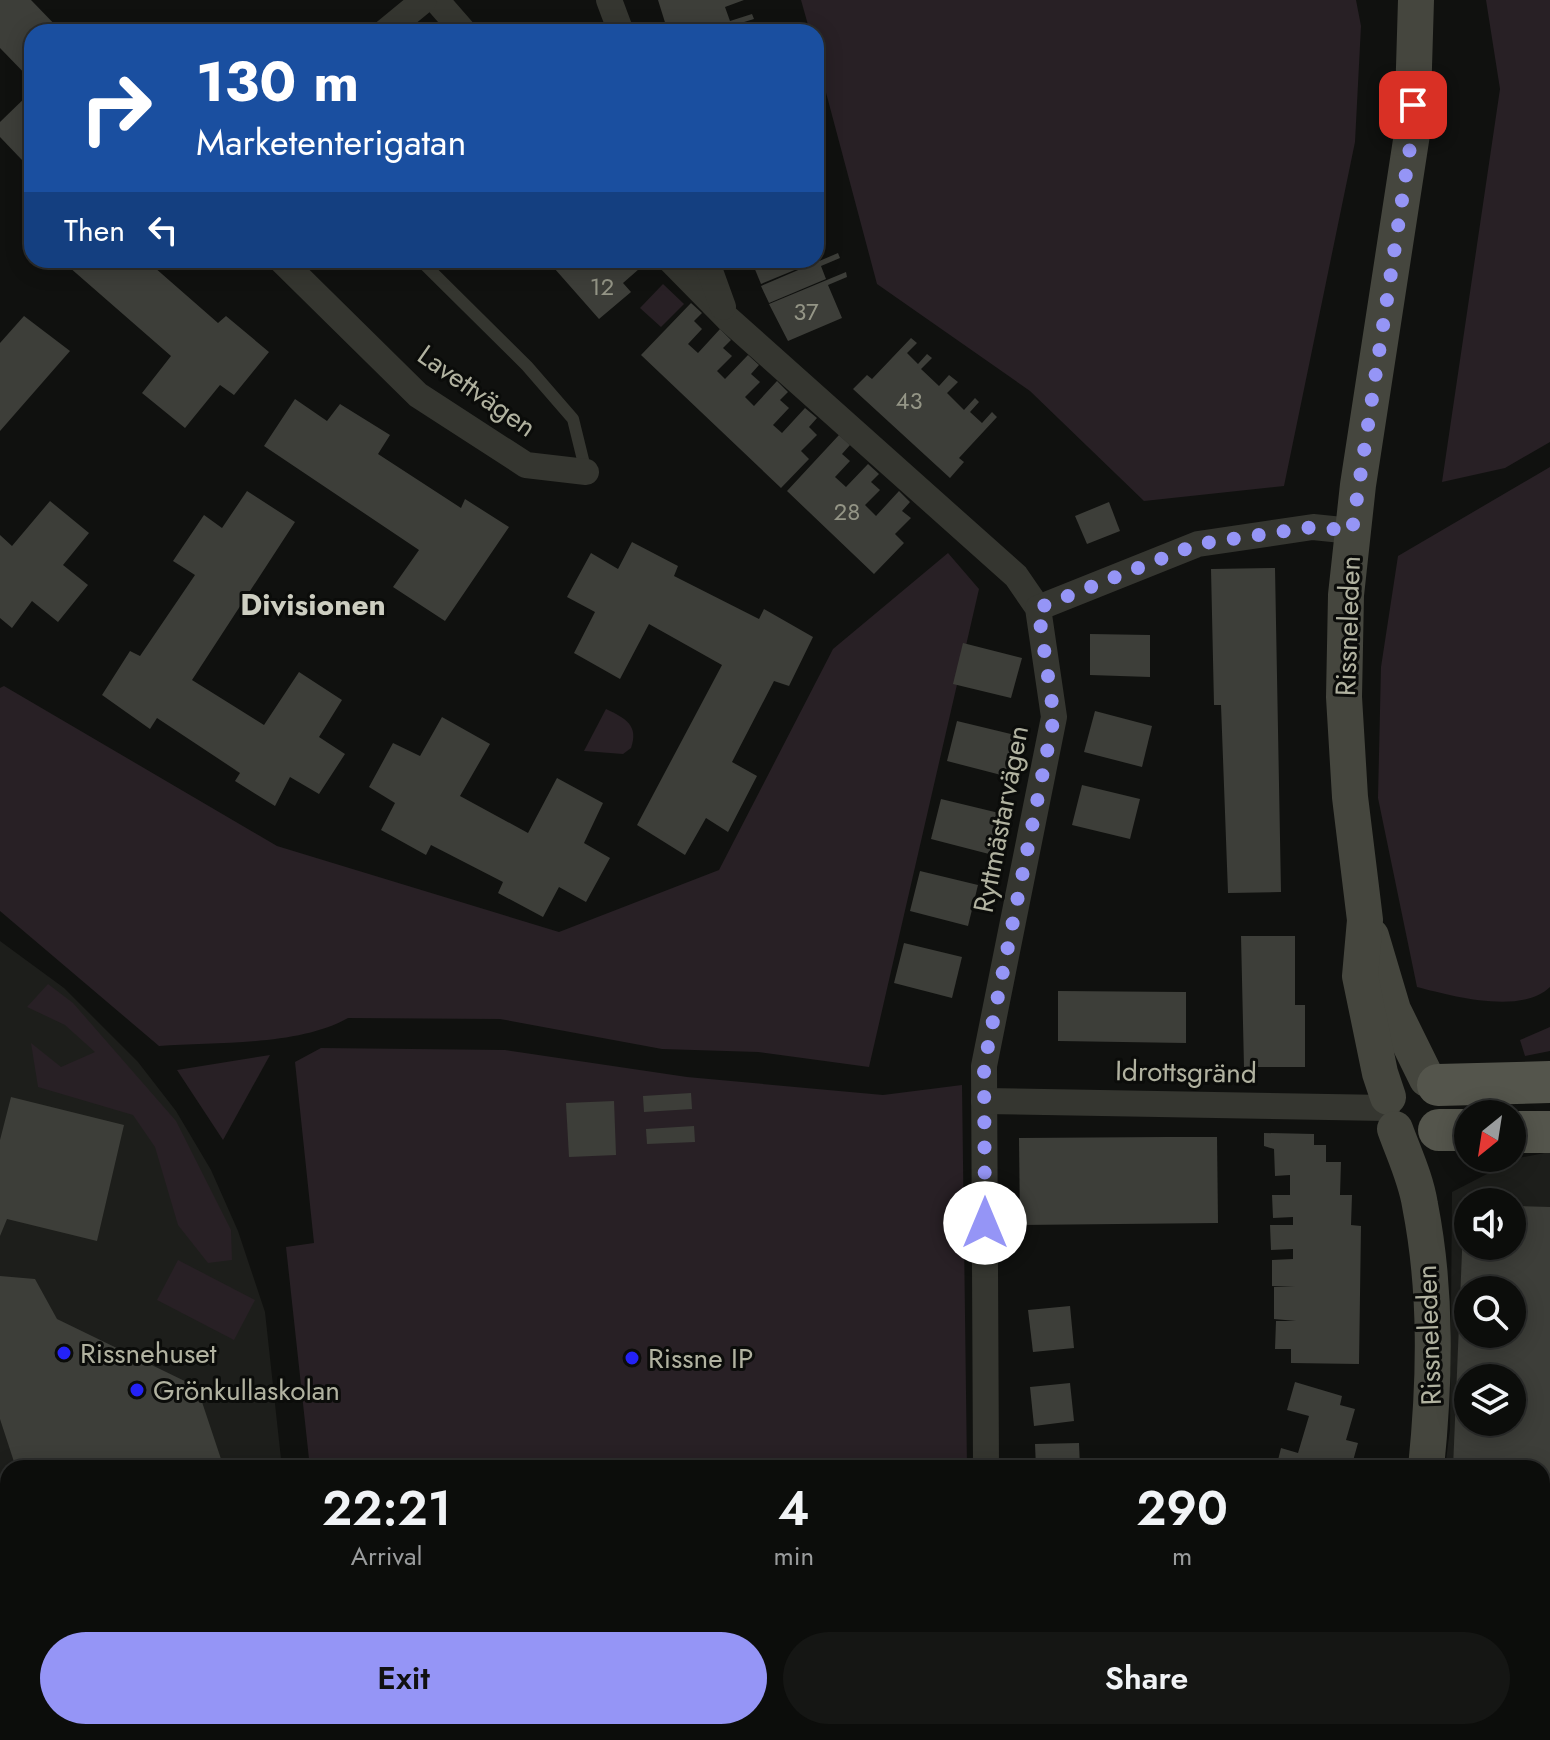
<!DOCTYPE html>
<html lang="en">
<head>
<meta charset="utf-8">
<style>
  body { margin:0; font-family:Jost,sans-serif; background:#151614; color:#f1f3f6; height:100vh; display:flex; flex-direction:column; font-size:30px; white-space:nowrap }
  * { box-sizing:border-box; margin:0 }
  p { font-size:26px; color:#9a9c9d }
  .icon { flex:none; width:44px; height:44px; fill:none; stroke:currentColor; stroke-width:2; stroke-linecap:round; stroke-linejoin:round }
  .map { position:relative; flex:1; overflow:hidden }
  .drawer { position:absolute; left:0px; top:1460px; width:1550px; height:280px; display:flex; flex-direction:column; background:#0c0d0b; border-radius:24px 24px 0 0; box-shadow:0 4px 20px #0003,0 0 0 2px #2c2d2c }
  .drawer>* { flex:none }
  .banner { position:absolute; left:24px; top:24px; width:800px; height:244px; border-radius:24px; box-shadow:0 4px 20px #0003,0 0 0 2px #2c2d2c; background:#1a4fa0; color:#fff; overflow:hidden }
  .needle { width:52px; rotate:210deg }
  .buttons { position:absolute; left:1454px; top:1100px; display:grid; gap:16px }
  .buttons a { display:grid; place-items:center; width:72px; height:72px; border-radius:50%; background:#0c0d0b; box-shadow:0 4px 20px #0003,0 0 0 2px #2c2d2c; font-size:40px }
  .pin { position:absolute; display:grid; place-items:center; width:68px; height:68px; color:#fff; margin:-34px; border-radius:16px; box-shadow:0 4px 12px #0006 }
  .me { position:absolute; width:88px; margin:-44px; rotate:0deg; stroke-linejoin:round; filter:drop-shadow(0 0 6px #0008) }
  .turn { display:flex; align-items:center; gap:28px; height:168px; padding:0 40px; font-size:36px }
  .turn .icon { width:104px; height:104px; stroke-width:2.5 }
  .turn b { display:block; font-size:56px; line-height:68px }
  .then { display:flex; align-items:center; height:76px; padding:0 40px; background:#0003; gap:16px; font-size:30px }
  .eta { display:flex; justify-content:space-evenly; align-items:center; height:136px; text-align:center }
  .eta b { font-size:48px; font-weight:600; line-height:56px }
  .action { display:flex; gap:16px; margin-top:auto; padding:16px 40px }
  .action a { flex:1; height:92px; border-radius:48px; background:#9595f6; color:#111; font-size:32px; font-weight:600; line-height:92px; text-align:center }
  .action a+a { background:#151614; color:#f1f3f6 }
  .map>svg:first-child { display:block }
  .built { fill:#1d1e1b; fill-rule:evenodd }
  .green { fill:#282025 }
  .building { fill:#3d3e39; fill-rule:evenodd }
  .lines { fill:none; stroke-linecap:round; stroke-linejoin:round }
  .lane { stroke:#353630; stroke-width:12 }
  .street { stroke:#353630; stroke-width:26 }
  .secondary { stroke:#45463e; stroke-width:36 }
  .primary { stroke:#54554c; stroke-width:42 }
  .route { stroke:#9595f6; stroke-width:14; stroke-dasharray:0 25.2 }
  .poi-dot { fill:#2422f6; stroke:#0b0c0a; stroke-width:3 }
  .labels { text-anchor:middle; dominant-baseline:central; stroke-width:6; stroke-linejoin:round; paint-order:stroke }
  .number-label { font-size:24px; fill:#949586 }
  .street-label { font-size:28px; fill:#b1b2a0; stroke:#0b0c0a }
  .poi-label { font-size:28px; fill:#b1b2a0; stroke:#0b0c0a; text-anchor:start }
  .neighbourhood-label { font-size:30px; font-weight:bold; fill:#cdcec1; stroke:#0b0c0a }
</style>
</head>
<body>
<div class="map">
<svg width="1550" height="1740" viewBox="0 0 1550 1740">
  <rect width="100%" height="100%" fill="#10110f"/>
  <g class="built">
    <path d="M 0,941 L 64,988 L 138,1062 L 176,1111 L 211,1170 L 238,1231 L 265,1312 L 282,1468 L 8,1468 L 8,1709 L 0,1706 Z"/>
    <path d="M 1550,1152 L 1550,1740 L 1372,1740 L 1377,1732 L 1542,1732 L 1542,1468 L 1445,1468 L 1450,1429 L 1452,1192 L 1518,1158 ZM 1468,1202 L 1512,1202 L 1512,1246 L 1468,1246 ZM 1468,1290 L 1512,1290 L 1512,1334 L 1468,1334 ZM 1468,1378 L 1512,1378 L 1512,1422 L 1468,1422 Z"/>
  </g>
  <g class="green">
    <path d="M 801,0 L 1356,0 L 1361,26 L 1355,142 L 1284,486 L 1144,501 L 1030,391 L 877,284 L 816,55 L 816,32 L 810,32 Z"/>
    <path d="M 1486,0 L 1550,0 L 1550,442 L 1505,468 L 1442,482 L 1500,89 Z"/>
    <path d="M 663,284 L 684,304 L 661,327 L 640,308 Z"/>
    <path d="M 1550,467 L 1550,987 C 1521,1015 1452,996 1417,987 L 1378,798 L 1381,667 L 1398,556 Z"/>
    <path d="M 948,553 L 979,589 L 869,1067 L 758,1052 L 662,1049 L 500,1019 L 348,1018 C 299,1046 215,1042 159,1046 L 0,911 L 0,688 L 4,686 L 277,846 L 559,932 L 719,870 L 833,649 Z"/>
    <path d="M 606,709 C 625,718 639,725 631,748 L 623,754 L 584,751 Z"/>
    <path d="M 48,984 L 73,1003 L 176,1121 L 231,1230 L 232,1260 L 208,1263 L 178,1225 L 155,1147 L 133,1115 L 38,1087 L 31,1043 L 61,1067 L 95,1052 L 65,1025 L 27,1007 Z"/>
    <path d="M 1550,1027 L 1550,1051 L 1525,1056 L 1520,1040 Z"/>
    <path d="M 321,1048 L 505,1050 L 687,1077 L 883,1095 L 962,1085 L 967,1468 L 310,1468 L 286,1247 L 314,1243 L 295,1062 Z"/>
    <path d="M 270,1055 L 223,1140 L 177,1070 Z"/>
    <path d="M 178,1260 L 255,1300 L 234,1340 L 157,1300 Z"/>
    <path d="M 261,1732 L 310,1732 L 321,1740 L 223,1740 Z"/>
    <path d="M 345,1732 L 948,1732 L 943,1740 L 350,1740 Z"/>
  </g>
  <g class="building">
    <path d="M 0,0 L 31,0 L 62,32 L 32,32 L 32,81 L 0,48 Z"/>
    <path d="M 658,0 L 744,0 L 725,7 L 730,21 L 752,14 L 754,19 L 731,26 L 732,32 L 668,32 Z"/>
    <path d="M 32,91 L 32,151 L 22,160 L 0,137 L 0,122 Z"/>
    <path d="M 838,253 L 840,258 L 821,266 L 826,279 L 769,303 L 761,286 Z"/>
    <path d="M 61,260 L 146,260 L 218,323 L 226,316 L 269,352 L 234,395 L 220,385 L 185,428 L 142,393 L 171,356 Z"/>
    <path d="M 547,260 L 631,260 L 639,269 L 623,283 L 631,292 L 599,319 Z"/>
    <path d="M 770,260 L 819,260 L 761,284 L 754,267 Z"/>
    <path d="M 846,272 L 847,277 L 828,285 L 842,318 L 788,341 L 769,304 Z"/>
    <path d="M 691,303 L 702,313 L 694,321 L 702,329 L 688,344 L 698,353 L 720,329 L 731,340 L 723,348 L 732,356 L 717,371 L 725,379 L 748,355 L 759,365 L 751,374 L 760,382 L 745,397 L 754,406 L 777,381 L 788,392 L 780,400 L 789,408 L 773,425 L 782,433 L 805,408 L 817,418 L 809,427 L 817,435 L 801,451 L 809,459 L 781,488 L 641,355 Z"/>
    <path d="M 24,316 L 70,351 L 0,431 L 0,343 Z"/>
    <path d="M 911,338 L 917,343 L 907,353 L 918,364 L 927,354 L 932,358 L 921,369 L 939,386 L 949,375 L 958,382 L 947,393 L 964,410 L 975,398 L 979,402 L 970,412 L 982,423 L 992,412 L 997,417 L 959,458 L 964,462 L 950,478 L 853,389 L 867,375 L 872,379 Z"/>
    <path d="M 295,399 L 327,421 L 340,404 L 390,435 L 378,454 L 461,508 L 465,499 L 509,527 L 445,621 L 393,587 L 419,550 L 264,446 Z"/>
    <path d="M 839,435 L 850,445 L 842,454 L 850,461 L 835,477 L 846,487 L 868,464 L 879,474 L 871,482 L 880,490 L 865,505 L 876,516 L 899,491 L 910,502 L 902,511 L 911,518 L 895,534 L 904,543 L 874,574 L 787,491 Z"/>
    <path d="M 247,491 L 295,522 L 192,680 L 264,725 L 299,672 L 342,700 L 319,737 L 345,754 L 319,794 L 290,777 L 275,806 L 235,781 L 240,773 L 157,718 L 150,729 L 102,695 L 130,651 L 140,656 L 195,575 L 173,561 L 204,515 L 222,528 Z"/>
    <path d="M 50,501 L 89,533 L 63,565 L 88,585 L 58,622 L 32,601 L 12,628 L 0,618 L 0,535 L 12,546 Z"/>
    <path d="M 1109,502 L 1120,531 L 1087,544 L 1075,516 Z"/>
    <path d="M 632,542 L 678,566 L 674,576 L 759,619 L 764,609 L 813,637 L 789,686 L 774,681 L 732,762 L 757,776 L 728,832 L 706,818 L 685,855 L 637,825 L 722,665 L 649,624 L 620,679 L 574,653 L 595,612 L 567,597 L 591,553 L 618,569 Z"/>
    <path d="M 1275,568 L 1281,892 L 1228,893 L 1221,705 L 1214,705 L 1211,569 Z"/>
    <path d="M 1090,634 L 1150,635 L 1150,677 L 1090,675 Z"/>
    <path d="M 963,643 L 1022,658 L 1011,698 L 953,684 Z"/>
    <path d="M 1095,711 L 1152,726 L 1142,767 L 1084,752 Z"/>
    <path d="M 442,717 L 490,744 L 460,796 L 528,833 L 557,778 L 603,803 L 584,843 L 610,858 L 586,902 L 559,887 L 543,917 L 498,893 L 503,882 L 431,845 L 426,855 L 381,830 L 395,803 L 369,787 L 393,743 L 420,756 Z"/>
    <path d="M 957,721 L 1015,735 L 1005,776 L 947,761 Z"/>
    <path d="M 1082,785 L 1140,799 L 1130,839 L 1072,825 Z"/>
    <path d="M 941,799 L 999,813 L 989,854 L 931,839 Z"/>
    <path d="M 920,871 L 978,885 L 968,926 L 910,911 Z"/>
    <path d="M 1241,936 L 1295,936 L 1295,1005 L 1305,1005 L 1305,1067 L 1244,1067 Z"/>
    <path d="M 904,943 L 962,957 L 952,998 L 894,983 Z"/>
    <path d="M 1058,991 L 1186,992 L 1186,1043 L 1058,1041 Z"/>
    <path d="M 691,1093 L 692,1109 L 644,1112 L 643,1096 Z"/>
    <path d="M 11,1097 L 124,1125 L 97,1241 L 7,1219 L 0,1236 L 0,1140 Z"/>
    <path d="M 614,1101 L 616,1155 L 569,1157 L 566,1103 Z"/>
    <path d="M 694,1126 L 695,1142 L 647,1144 L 646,1129 Z"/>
    <path d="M 1264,1133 L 1314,1134 L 1314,1145 L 1326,1145 L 1326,1162 L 1341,1162 L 1340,1195 L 1352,1195 L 1351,1225 L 1361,1226 L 1359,1364 L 1291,1363 L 1291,1349 L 1275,1349 L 1276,1321 L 1296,1321 L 1274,1319 L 1274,1287 L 1295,1287 L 1272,1286 L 1272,1260 L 1293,1259 L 1293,1249 L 1271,1250 L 1270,1225 L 1293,1225 L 1293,1217 L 1273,1218 L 1272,1195 L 1290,1195 L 1290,1175 L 1275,1176 L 1274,1149 L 1264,1146 Z"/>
    <path d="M 1166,1137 L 1217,1137 L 1218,1223 L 1020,1225 L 1019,1138 Z"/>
    <path d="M 1464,1204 L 1468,1204 L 1468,1246 L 1512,1246 L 1512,1206 L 1550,1207 L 1550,1563 L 1542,1563 L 1542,1468 L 1453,1468 ZM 1468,1290 L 1512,1290 L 1512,1334 L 1468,1334 ZM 1468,1378 L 1512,1378 L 1512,1422 L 1468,1422 Z"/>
    <path d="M 0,1276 L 35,1279 L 57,1319 L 197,1387 L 224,1468 L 16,1468 L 0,1419 Z"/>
    <path d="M 1070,1306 L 1074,1348 L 1033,1352 L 1028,1310 Z"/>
    <path d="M 1295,1382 L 1342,1396 L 1340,1405 L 1355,1409 L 1346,1440 L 1358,1443 L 1351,1468 L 1297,1468 L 1278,1460 L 1281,1448 L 1298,1453 L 1309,1416 L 1287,1410 Z"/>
    <path d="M 1070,1383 L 1074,1421 L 1034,1426 L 1030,1387 Z"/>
    <path d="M 1079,1443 L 1080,1468 L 1036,1468 L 1035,1444 Z"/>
    <path d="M 1160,1732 L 1241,1732 L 1236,1740 L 1166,1740 L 1168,1737 Z"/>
  </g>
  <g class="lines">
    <g class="lane">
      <path d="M 420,260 L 527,366 L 573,419 L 586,472"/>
      <path d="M 0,1592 L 8,1594"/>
    </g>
    <g class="street">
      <path d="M 436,0 L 464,32"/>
      <path d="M 609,0 L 621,32"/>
      <path d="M 385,32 L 424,0"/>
      <path d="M 281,260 L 418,395 L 526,465 L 586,472"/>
      <path d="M 670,260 L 727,318 L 1016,576 L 1038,608 L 1054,717 L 984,1066 L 986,1468"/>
      <path d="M 706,260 L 723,307"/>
      <path d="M 1038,608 L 1198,544 L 1313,527 L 1352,531"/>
      <path d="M 984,1101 L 1387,1108"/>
      <path d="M 980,1740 L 982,1732"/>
    </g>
    <g class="secondary">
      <path d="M 1371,936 L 1393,1010 L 1427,1079"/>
      <path d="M 1388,1097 L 1380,1073 L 1360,976 L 1365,920 L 1350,797 L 1344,697 L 1346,595 L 1358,485 L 1412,134 L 1416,0"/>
      <path d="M 1395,1129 C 1404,1154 1416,1179 1420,1205 C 1437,1292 1435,1380 1426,1468"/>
      <path d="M 1330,1740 L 1335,1732"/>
    </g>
    <g class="primary">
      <path d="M 1438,1085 L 1550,1082"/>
      <path d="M 1439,1130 L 1468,1130"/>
      <path d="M 1512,1132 L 1550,1132"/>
    </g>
  </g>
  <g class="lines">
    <path class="route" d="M 985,1223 L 984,1066 L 1054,717 L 1038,608 L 1198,544 L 1313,527 L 1352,531 L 1412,134 L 1413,105"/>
  </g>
  <g class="poi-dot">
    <circle cx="64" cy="1353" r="8"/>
    <circle cx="632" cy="1358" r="8"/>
    <circle cx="137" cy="1390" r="8"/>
  </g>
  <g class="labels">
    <g class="number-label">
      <text x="602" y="286">12</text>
      <text x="806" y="311">37</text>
      <text x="909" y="400">43</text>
      <text x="847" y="511">28</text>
    </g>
    <g class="street-label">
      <text transform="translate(477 391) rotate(35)">Lavettvägen</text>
      <text transform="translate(1348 626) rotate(-88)">Rissneleden</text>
      <text transform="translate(1001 819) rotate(-79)">Ryttmästarvägen</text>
      <text transform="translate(1186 1072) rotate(1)">Idrottsgränd</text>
      <text transform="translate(1429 1335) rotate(-92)">Rissneleden</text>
    </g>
    <g class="poi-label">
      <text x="80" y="1353">Rissnehuset</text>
      <text x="648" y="1358">Rissne IP</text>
      <text x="153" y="1390">Grönkullaskolan</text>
    </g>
    <g class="neighbourhood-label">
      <text x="313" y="604">Divisionen</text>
    </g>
  </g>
</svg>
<div class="buttons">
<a><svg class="needle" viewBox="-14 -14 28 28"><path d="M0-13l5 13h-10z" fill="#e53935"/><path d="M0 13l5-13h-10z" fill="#9a9c9d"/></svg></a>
<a><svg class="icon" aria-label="sound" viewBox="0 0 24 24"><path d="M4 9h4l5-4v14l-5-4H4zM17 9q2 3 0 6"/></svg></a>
<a><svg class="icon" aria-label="search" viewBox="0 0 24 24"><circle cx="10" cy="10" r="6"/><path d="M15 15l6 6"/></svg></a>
<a><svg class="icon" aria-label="layers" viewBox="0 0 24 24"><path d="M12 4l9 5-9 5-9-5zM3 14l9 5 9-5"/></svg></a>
</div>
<div class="pin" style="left:1413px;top:105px;background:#d93025"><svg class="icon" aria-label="arrive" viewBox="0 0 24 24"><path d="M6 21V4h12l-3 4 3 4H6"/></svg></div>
<svg class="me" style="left:985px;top:1223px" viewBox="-20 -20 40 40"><circle r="19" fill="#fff"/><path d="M0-13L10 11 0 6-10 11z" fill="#9595f6"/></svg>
<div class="banner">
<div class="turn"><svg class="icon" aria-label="right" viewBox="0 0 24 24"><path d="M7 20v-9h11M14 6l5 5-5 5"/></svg><div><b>130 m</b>Marketenterigatan</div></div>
<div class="then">Then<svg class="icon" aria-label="left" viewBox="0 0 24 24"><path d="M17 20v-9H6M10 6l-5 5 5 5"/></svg></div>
</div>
<section class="drawer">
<div class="eta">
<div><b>22:21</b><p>Arrival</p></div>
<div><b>4</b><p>min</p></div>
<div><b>290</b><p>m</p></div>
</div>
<div class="action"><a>Exit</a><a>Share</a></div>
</section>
</div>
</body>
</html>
